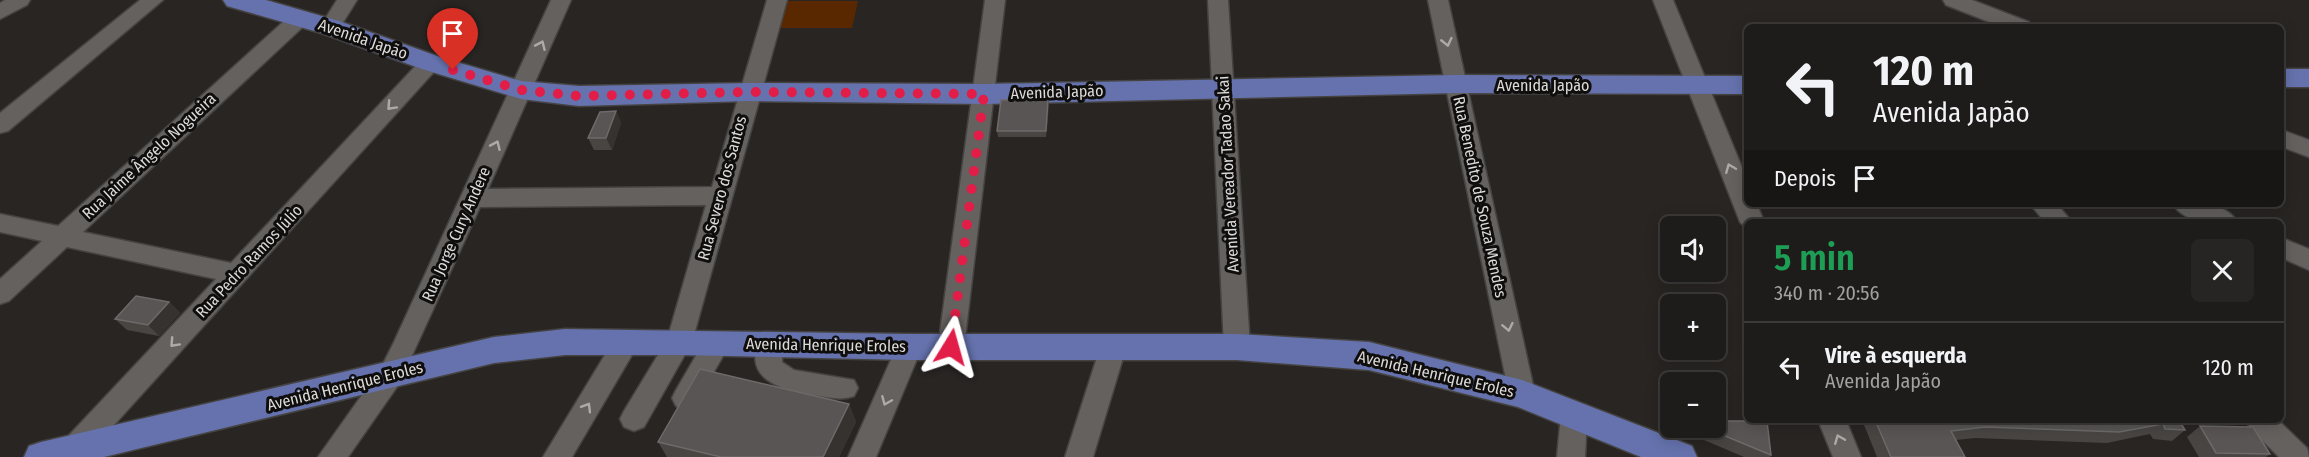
<!DOCTYPE html>
<html lang="pt">
<head>
<meta charset="utf-8">
<style>
  body { margin:0; font-family:"Fira Sans Condensed",sans-serif; background:#262523; color:#f1f3f6; height:100vh; display:flex; flex-direction:column; font-size:22px; white-space:nowrap }
  * { box-sizing:border-box; margin:0 }
  p { font-size:20px; color:#a1a1a2 }
  .icon { flex:none; width:33px; height:33px; fill:none; stroke:currentColor; stroke-width:2; stroke-linecap:round; stroke-linejoin:round }
  .map { position:relative; flex:1; overflow:hidden }
  .panel { position:absolute; left:1744px; top:219px; width:540px; height:204px; display:flex; flex-direction:column; background:#1e1c1a; border-radius:9px; box-shadow:0 3px 15px #0003,0 0 0 2px #3c3a39 }
  .panel>* { flex:none }
  .banner { position:absolute; left:1744px; top:24px; width:540px; height:183px; border-radius:9px; box-shadow:0 3px 15px #0003,0 0 0 2px #3c3a39; background:#1e1c1a; color:#f1f3f6; overflow:hidden }
  .controls { position:absolute; left:1660px; top:216px; display:grid; gap:12px }
  .controls a { display:grid; place-items:center; width:66px; height:66px; border-radius:9px; background:#1e1c1a; box-shadow:0 3px 15px #0003,0 0 0 2px #3c3a39; font-size:30px }
  .pin { position:absolute; display:grid; place-items:center; width:51px; height:51px; color:#fff; margin:-62px -26px; border-radius:50% 50% 50% 0; rotate:-45deg; box-shadow:0 0 6px #0007 }
  .pin .icon { rotate:45deg }
  .me { position:absolute; width:66px; margin:-33px; rotate:8deg; stroke-linejoin:round; filter:drop-shadow(0 0 4px #0008) }
  .turn { display:flex; align-items:center; gap:21px; height:126px; padding:0 30px; font-size:27px }
  .turn .icon { width:78px; height:78px; stroke-width:2.5 }
  .turn b { display:block; font-size:42px; line-height:51px }
  .then { display:flex; align-items:center; height:57px; padding:0 30px; background:#0003; gap:12px; font-size:22px }
  .round { display:grid; place-items:center; flex:none; width:63px; height:63px; border-radius:9px; background:#262523 }
  .overview { display:flex; align-items:center; justify-content:space-between; height:102px; padding:0 30px }
  h1 { font-size:36px; font-weight:600; line-height:45px; color:#1e9e55 }
  ul { padding:0; list-style:none }
  li { display:flex; align-items:center; gap:18px; height:90px; padding:0 30px; border-top:2px solid #3c3a39 }
  li div { flex:1 }
  li b { display:block; font-size:22px }
  li em { font-style:normal }
  .map>svg:first-child { display:block }
  .green { fill:#592801 }
  .lines { fill:none; stroke-linecap:round; stroke-linejoin:round }
  .minor-casing { stroke:#454342; stroke-width:3 }
  .major-casing { stroke:#454342; stroke-width:3 }
  .minor { fill:#64615f; fill-rule:evenodd }
  .major { fill:#6572ad; fill-rule:evenodd }
  .wall { fill:#484543 }
  .shaded-wall { fill:#353230 }
  .building { fill:#585554; stroke:#6d6a69; stroke-width:1.5 }
  .oneway { stroke:#adaaa9 }
  .route { stroke:#e11d48; stroke-width:10; stroke-dasharray:0 18 }
  .labels { text-anchor:middle; dominant-baseline:central; stroke-width:6; stroke-linejoin:round; paint-order:stroke }
  .street-label { font-size:16px; fill:#dddbda; stroke:#0f0e0d }
</style>
</head>
<body>
<div class="map">
<svg width="2309" height="457" viewBox="0 0 2309 457">
  <rect width="100%" height="100%" fill="#282523"/>
  <path class="green" d="M 784,1 L 858,1 L 852,28 L 776,28 Z"/>
  <g class="lines">
    <g class="minor-casing">
      <g id="minor">
        <path d="M 5,0 L 30,0 L 27,5 L 0,19 L 0,3 Z"/>
        <path d="M 140,0 L 163,0 L 8,131 L 0,133 L 0,113 Z"/>
        <path d="M 337,0 L 357,0 L 337,32 L 323,32 L 320,27 Z"/>
        <path d="M 551,0 L 571,0 L 488,189 L 712,187 L 767,0 L 787,0 L 692,342 L 644,427 L 634,431 L 624,427 L 620,419 L 624,411 L 667,340 L 706,205 L 480,207 L 399,384 L 348,457 L 318,457 L 381,368 L 394,342 Z"/>
        <path d="M 985,0 L 1005,0 L 964,347 L 960,355 L 951,358 L 942,355 L 938,347 Z"/>
        <path d="M 1208,0 L 1228,0 L 1250,347 L 1246,355 L 1237,358 L 1228,355 L 1224,347 Z"/>
        <path d="M 1428,0 L 1448,0 L 1535,394 L 1531,402 L 1522,405 L 1513,402 L 1509,394 Z"/>
        <path d="M 1653,0 L 1673,0 L 1748,182 L 1748,204 L 1757,204 L 1764,222 L 1748,222 L 1748,230 L 1740,222 Z"/>
        <path d="M 1943,0 L 1972,0 L 2029,22 L 2032,27 L 2002,27 L 1946,5 Z"/>
        <path d="M 300,11 L 307,13 L 310,18 L 307,23 L 83,232 L 231,263 L 423,58 L 431,56 L 439,58 L 442,63 L 85,457 L 53,457 L 57,448 L 216,279 L 67,247 L 9,301 L 0,304 L 0,279 L 42,241 L 0,232 L 0,214 L 58,226 L 293,13 Z"/>
        <path d="M 2282,130 L 2309,140 L 2309,157 L 2282,147 Z"/>
        <path d="M 2030,204 L 2057,204 L 2072,222 L 2045,222 Z"/>
        <path d="M 2173,204 C 2193,204 2226,201 2237,222 C 2217,222 2185,225 2173,204 Z"/>
        <path d="M 2282,238 L 2309,249 L 2309,270 L 2282,258 Z"/>
        <path d="M 626,332 L 635,335 L 639,343 L 572,457 L 543,457 L 617,335 Z"/>
        <path d="M 717,332 L 726,335 L 730,343 L 726,351 L 694,406 L 685,409 L 676,406 L 672,398 L 676,390 L 708,335 Z"/>
        <path d="M 770,333 L 779,336 L 783,344 L 782,362 L 794,370 L 854,380 L 858,388 L 854,396 C 841,401 827,397 813,395 C 781,390 740,379 761,336 Z"/>
        <path d="M 909,336 L 918,339 L 922,347 L 876,457 L 848,457 L 900,339 Z"/>
        <path d="M 1113,337 L 1122,340 L 1126,348 L 1093,457 L 1065,457 L 1100,348 L 1104,340 Z"/>
        <path d="M 1574,403 L 1584,407 L 1587,415 L 1585,457 L 1557,457 L 1561,415 L 1564,407 Z"/>
        <path d="M 1818,420 L 1846,420 L 1861,457 L 1833,457 Z"/>
        <path d="M 2246,420 L 2278,420 L 2307,448 L 2309,457 L 2279,457 L 2250,428 Z"/>
      </g>
    </g>
    <g class="major-casing">
      <g id="major">
        <path d="M 223,0 L 266,0 L 339,21 L 440,57 L 521,81 L 579,86 L 749,83 L 984,84 L 1457,75 L 1748,76 L 1748,94 L 1457,93 L 984,104 L 749,101 L 579,106 L 521,99 L 422,69 L 321,33 L 227,6 Z"/>
        <rect x="2282" y="69" width="27" height="18"/>
        <path d="M 565,329 L 909,334 L 1237,334 L 1369,342 L 1522,380 L 1692,446 L 1697,457 L 1641,457 L 1518,407 L 1369,370 L 1237,360 L 909,360 L 679,355 L 565,355 L 494,363 L 104,457 L 24,457 L 29,446 L 41,442 L 494,337 Z"/>
      </g>
    </g>
    <use href="#minor" class="minor"/>
    <use href="#major" class="major"/>
  </g>
  <g class="wall">
    <path d="M 1048,99 L 1049,105 L 1046,137 L 998,137 L 997,131 Z"/>
    <path d="M 616,111 L 621,123 L 612,150 L 594,150 L 588,138 Z"/>
    <path d="M 169,302 L 180,313 L 159,336 L 127,330 L 115,319 Z"/>
    <path d="M 849,404 L 856,422 L 839,457 L 667,457 L 658,442 Z"/>
    <path d="M 1862,420 L 2179,420 L 2185,430 L 2172,441 L 2153,439 L 2150,434 L 2107,443 L 1975,438 L 1956,440 L 1965,457 L 1877,457 Z"/>
    <path d="M 2200,426 L 2270,454 L 2266,457 L 2199,457 L 2187,437 Z"/>
    <path d="M 1688,428 L 1716,428 L 1771,455 L 1770,457 L 1744,457 L 1685,432 Z"/>
  </g>
  <g class="shaded-wall">
    <path d="M 1048,99 L 1049,105 L 1046,137 L 1046,131 Z"/>
    <path d="M 616,111 L 621,123 L 612,150 L 606,138 Z"/>
    <path d="M 169,302 L 180,313 L 159,336 L 148,325 Z"/>
    <path d="M 849,404 L 856,422 L 839,457 L 823,457 Z"/>
  </g>
  <g class="building">
    <path d="M 1048,99 L 1046,131 L 997,131 L 1001,100 Z"/>
    <path d="M 616,111 L 606,138 L 588,138 L 600,112 Z"/>
    <path d="M 136,296 L 169,302 L 148,325 L 115,319 Z"/>
    <path d="M 700,369 L 849,404 L 823,457 L 721,457 L 658,442 Z"/>
    <path d="M 1875,420 L 2179,420 L 2185,430 L 2165,429 L 2163,424 L 2119,432 L 1985,427 L 1951,431 L 1965,457 L 1891,457 Z"/>
    <path d="M 1716,421 L 1767,421 L 1771,455 L 1706,428 L 1716,428 Z"/>
    <path d="M 2200,426 L 2253,427 L 2270,454 L 2216,453 Z"/>
  </g>
  <defs><path id="oneway-chevron" d="M-2-3.5L2.5 0L-2 3.5" fill="none" stroke-width="1.6" stroke-linecap="round" stroke-linejoin="round" transform="scale(1.5)"/></defs>
  <g class="oneway">
    <use href="#oneway-chevron" transform="translate(1447 42) rotate(77)"/>
    <use href="#oneway-chevron" transform="translate(541 45) rotate(-66)"/>
    <use href="#oneway-chevron" transform="translate(391 106) rotate(133)"/>
    <use href="#oneway-chevron" transform="translate(496 145) rotate(-66)"/>
    <use href="#oneway-chevron" transform="translate(1730 168) rotate(-112)"/>
    <use href="#oneway-chevron" transform="translate(1508 327) rotate(78)"/>
    <use href="#oneway-chevron" transform="translate(174 343) rotate(133)"/>
    <use href="#oneway-chevron" transform="translate(886 401) rotate(113)"/>
    <use href="#oneway-chevron" transform="translate(587 407) rotate(-59)"/>
    <use href="#oneway-chevron" transform="translate(1839 439) rotate(-112)"/>
  </g>
  <g class="lines">
    <path class="route" d="M 453,70 L 521,90 L 579,96 L 749,92 L 984,94 L 951,347"/>
  </g>
  <g class="labels">
    <g class="street-label">
      <text transform="translate(363 39) rotate(19)">Avenida Japão</text>
      <text x="1543" y="85">Avenida Japão</text>
      <text transform="translate(1057 92) rotate(-2)">Avenida Japão</text>
      <text transform="translate(149 156) rotate(-43)">Rua Jaime Ângelo Nogueira</text>
      <text transform="translate(1228 174) rotate(-93)">Avenida Vereador Tadao Sakai</text>
      <text transform="translate(722 188) rotate(-75)">Rua Severo dos Santos</text>
      <text transform="translate(1480 197) rotate(78)">Rua Benedito de Souza Mendes</text>
      <text transform="translate(456 234) rotate(-66)">Rua Jorge Cury Andere</text>
      <text transform="translate(249 261) rotate(-47)">Rua Pedro Ramos Júlio</text>
      <text transform="translate(826 345) rotate(1)">Avenida Henrique Eroles</text>
      <text transform="translate(1436 374) rotate(13)">Avenida Henrique Eroles</text>
      <text transform="translate(345 386) rotate(-14)">Avenida Henrique Eroles</text>
    </g>
  </g>
</svg>
<div class="controls">
<a><svg class="icon" aria-label="sound" viewBox="0 0 24 24"><path d="M4 9h4l5-4v14l-5-4H4zM17 9q2 3 0 6"/></svg></a>
<a>+</a>
<a>−</a>
</div>
<div class="pin" style="left:453px;top:70px;background:#d93025"><svg class="icon" aria-label="arrive" viewBox="0 0 24 24"><path d="M6 21V4h12l-3 4 3 4H6"/></svg></div>
<svg class="me" style="left:951px;top:347px" viewBox="-20 -20 40 40"><path d="M0-17L14 15 0 8-14 15z" fill="#e11d48" stroke="#fff" stroke-width="4"/></svg>
<div class="banner">
<div class="turn"><svg class="icon" aria-label="left" viewBox="0 0 24 24"><path d="M17 20v-9H6M10 6l-5 5 5 5"/></svg><div><b>120 m</b>Avenida Japão</div></div>
<div class="then">Depois<svg class="icon" aria-label="arrive" viewBox="0 0 24 24"><path d="M6 21V4h12l-3 4 3 4H6"/></svg></div>
</div>
<section class="panel">
<div class="overview"><div><h1>5 min</h1><p>340 m · 20:56</p></div><a class="round"><svg class="icon" aria-label="close" viewBox="0 0 24 24"><path d="M6 6l12 12M18 6L6 18"/></svg></a></div>
<ul>
<li><svg class="icon" aria-label="left" viewBox="0 0 24 24"><path d="M17 20v-9H6M10 6l-5 5 5 5"/></svg><div><b>Vire à esquerda</b><p>Avenida Japão</p></div><em>120 m</em></li>
</ul>
</section>
</div>
</body>
</html>
